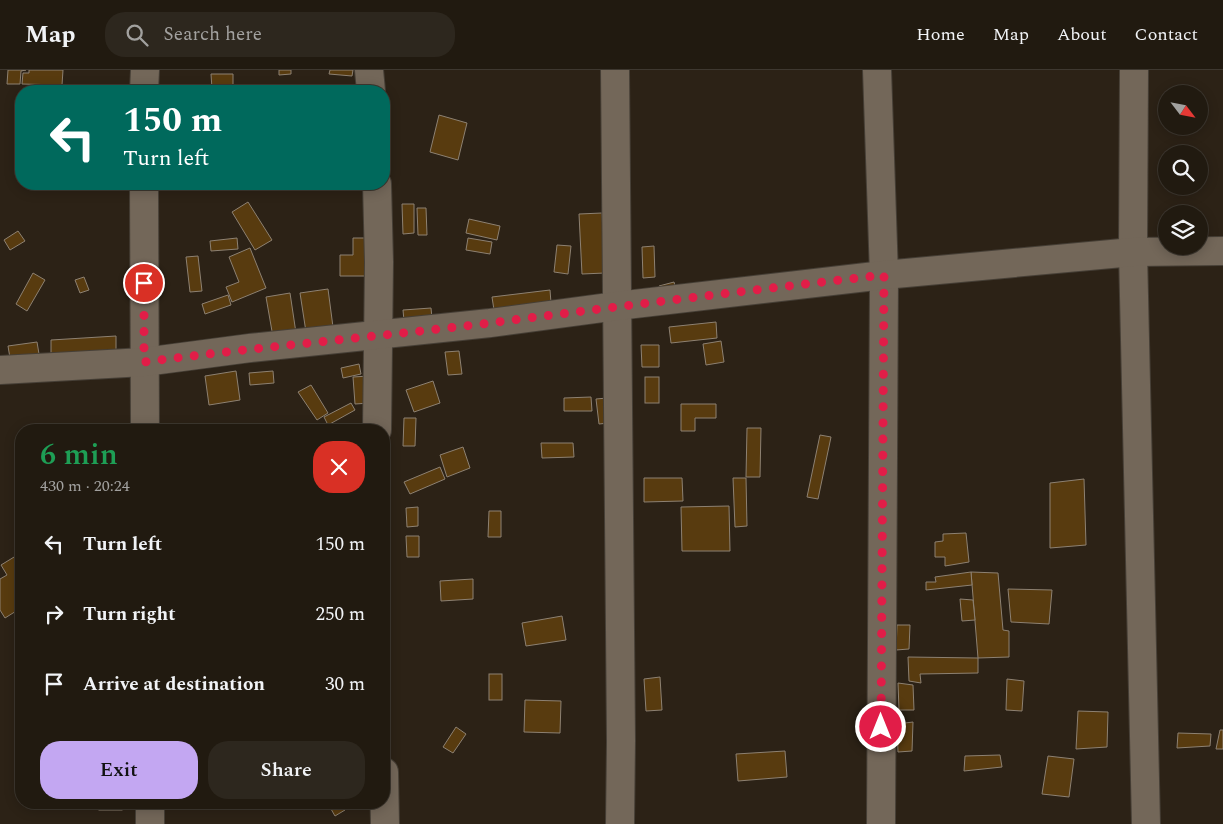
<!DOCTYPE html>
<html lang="en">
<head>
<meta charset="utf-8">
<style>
  body { margin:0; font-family:Spectral,serif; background:#2d271e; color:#f1f3f6; height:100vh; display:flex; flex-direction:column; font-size:19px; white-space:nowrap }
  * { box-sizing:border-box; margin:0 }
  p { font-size:16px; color:#a2a19f }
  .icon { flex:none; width:28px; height:28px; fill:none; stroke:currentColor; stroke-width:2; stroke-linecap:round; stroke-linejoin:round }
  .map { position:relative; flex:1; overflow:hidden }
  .side { position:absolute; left:15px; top:354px; width:375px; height:385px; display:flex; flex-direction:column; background:#211a10; border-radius:20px; box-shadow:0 2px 12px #0003,0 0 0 1px #3e3830 }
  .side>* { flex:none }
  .hud { position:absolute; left:15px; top:15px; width:375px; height:105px; border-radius:20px; box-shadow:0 2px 12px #0003,0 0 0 1px #3e3830; background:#00695c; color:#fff; overflow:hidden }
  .needle { width:32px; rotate:122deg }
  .controls { position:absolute; left:1158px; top:15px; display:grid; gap:10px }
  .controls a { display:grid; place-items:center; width:50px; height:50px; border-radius:50%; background:#211a10; box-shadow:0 2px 12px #0003,0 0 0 1px #3e3830; font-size:25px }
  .pin { position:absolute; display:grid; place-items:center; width:42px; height:42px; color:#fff; margin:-21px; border:2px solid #fff; border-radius:50%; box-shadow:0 1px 5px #0007 }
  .me { position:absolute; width:55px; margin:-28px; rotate:0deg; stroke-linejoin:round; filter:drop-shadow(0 0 4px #0008) }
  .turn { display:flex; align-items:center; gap:18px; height:105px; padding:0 25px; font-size:22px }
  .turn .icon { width:65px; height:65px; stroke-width:2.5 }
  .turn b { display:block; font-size:35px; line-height:42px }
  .round { display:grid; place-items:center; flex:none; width:52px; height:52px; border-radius:20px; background:#2d271e }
  .summary { display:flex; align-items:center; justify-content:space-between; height:85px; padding:0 25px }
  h1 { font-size:30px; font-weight:600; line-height:38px; color:#1e9e55 }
  .primary-button { display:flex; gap:10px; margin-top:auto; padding:10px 25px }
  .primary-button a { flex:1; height:58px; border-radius:20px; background:#c3a7f2; color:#111; font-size:20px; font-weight:600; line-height:58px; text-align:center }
  .primary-button a+a { background:#2d271e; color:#f1f3f6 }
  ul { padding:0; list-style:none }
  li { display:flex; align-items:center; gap:15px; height:70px; padding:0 25px }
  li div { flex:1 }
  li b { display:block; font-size:19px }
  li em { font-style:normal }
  header { display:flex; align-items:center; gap:30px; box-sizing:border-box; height:70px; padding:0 25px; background:#211a10; border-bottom:1px solid #3e3830 }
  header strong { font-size:24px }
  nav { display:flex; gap:28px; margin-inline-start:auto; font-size:18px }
  .search { width:350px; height:45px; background:#2d271e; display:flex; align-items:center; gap:12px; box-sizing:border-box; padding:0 18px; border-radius:20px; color:#a2a19f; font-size:19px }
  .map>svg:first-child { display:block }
  .building { fill:#583b0f; stroke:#8d8172 }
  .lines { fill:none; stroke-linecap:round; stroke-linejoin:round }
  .minor-casing { stroke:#463f36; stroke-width:30 }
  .minor { stroke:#736759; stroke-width:28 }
  .route { stroke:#e11d48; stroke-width:9; stroke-dasharray:0 16.2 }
</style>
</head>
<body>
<header>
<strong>Map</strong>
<div class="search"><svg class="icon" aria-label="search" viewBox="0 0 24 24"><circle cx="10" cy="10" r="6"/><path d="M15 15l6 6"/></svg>Search here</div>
<nav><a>Home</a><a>Map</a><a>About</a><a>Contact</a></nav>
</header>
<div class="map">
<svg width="1223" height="754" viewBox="0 0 1223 754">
  <rect width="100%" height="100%" fill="#2c2216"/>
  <g class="building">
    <path d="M 8,0 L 26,0 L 21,1 L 20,14 L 7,14 Z"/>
    <path d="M 29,0 L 63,0 L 62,15 L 22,14 L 23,3 L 29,3 Z"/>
    <path d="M 279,0 L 291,0 L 291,4 L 279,5 Z"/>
    <path d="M 330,0 L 353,0 L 352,6 L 329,4 Z"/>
    <path d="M 211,4 L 233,4 L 233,19 L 212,19 Z"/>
    <path d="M 261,18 L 277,19 L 277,21 L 261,21 Z"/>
    <path d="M 439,45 L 467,53 L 458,90 L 430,82 Z"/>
    <path d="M 265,114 L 298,114 L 298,116 Z"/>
    <path d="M 248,132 L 272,170 L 255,180 L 232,142 Z"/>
    <path d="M 402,134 L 414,134 L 414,163 L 403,164 Z"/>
    <path d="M 417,138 L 426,138 L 427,165 L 418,165 Z"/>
    <path d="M 602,143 L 605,203 L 582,204 L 579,144 Z"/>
    <path d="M 469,149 L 500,156 L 497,170 L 466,163 Z"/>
    <path d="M 18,161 L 25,171 L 10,180 L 4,170 Z"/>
    <path d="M 237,168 L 238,179 L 211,181 L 210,171 Z"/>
    <path d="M 353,168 L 371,168 L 370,206 L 340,206 L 340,185 L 353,185 Z"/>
    <path d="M 468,168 L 492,172 L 490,184 L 466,180 Z"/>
    <path d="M 557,175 L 571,176 L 568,204 L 554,202 Z"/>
    <path d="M 654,176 L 655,207 L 643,208 L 642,177 Z"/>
    <path d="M 250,178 L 266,218 L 232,232 L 226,217 L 239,212 L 229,187 Z"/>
    <path d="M 198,186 L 202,221 L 190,222 L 186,187 Z"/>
    <path d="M 33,203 L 45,210 L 27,241 L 16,234 Z"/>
    <path d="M 84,207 L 89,220 L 80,223 L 75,210 Z"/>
    <path d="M 674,212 L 676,220 L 660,224 L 659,216 Z"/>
    <path d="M 328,219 L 333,257 L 306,262 L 300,223 Z"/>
    <path d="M 550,220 L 551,233 L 494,240 L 492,227 Z"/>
    <path d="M 290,223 L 296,263 L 273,267 L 266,227 Z"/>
    <path d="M 228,225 L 231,235 L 205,244 L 202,234 Z"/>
    <path d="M 431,238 L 432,248 L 404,251 L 403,240 Z"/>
    <path d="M 716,252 L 717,268 L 671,273 L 669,257 Z"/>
    <path d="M 116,266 L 116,280 L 51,284 L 51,270 Z"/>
    <path d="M 721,271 L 724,292 L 706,295 L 703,274 Z"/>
    <path d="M 37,272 L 39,284 L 10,288 L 8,276 Z"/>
    <path d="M 641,275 L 659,275 L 659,297 L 642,297 Z"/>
    <path d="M 459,281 L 462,304 L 448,305 L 445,282 Z"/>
    <path d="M 359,294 L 361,304 L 343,308 L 341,298 Z"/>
    <path d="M 236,301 L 240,330 L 209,335 L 205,306 Z"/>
    <path d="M 273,301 L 274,313 L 250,315 L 249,303 Z"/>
    <path d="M 369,306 L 370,333 L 355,334 L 353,307 Z"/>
    <rect x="645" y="307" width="14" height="26"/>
    <path d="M 433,311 L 440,333 L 414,342 L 406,320 Z"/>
    <path d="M 311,315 L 328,343 L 317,350 L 298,322 Z"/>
    <path d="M 591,327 L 592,341 L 564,341 L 564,328 Z"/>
    <path d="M 607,328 L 609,353 L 599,354 L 596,329 Z"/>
    <path d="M 351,333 L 355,340 L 328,355 L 324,347 Z"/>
    <path d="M 681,334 L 716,334 L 716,348 L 695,348 L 695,361 L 681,361 Z"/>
    <path d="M 404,348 L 416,348 L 415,376 L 403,376 Z"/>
    <path d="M 747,358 L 761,358 L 760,407 L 746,407 Z"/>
    <path d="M 820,365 L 831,367 L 818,429 L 807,427 Z"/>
    <path d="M 541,373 L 573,373 L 574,387 L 542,388 Z"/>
    <path d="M 463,377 L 470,398 L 447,407 L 440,385 Z"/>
    <path d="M 440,397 L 445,409 L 410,424 L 404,412 Z"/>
    <path d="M 644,408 L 682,408 L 683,431 L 644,432 Z"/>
    <path d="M 733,408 L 746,408 L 747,456 L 735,457 Z"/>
    <path d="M 1084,409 L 1086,475 L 1050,478 L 1050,413 Z"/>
    <path d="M 729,436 L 730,481 L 682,481 L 681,437 Z"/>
    <path d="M 418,437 L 418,456 L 407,457 L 406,438 Z"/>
    <path d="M 489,441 L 501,441 L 501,467 L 488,467 Z"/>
    <path d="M 966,463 L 969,492 L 945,496 L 945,487 L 935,487 L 935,472 L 943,471 L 943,464 Z"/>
    <path d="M 406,466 L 419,466 L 419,487 L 407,487 Z"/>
    <path d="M 19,484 L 21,487 L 21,538 L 5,548 L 0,540 L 0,509 L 7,505 L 1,495 Z"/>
    <path d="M 971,502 L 998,503 L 1003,560 L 1009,561 L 1009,587 L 978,588 Z"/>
    <path d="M 971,502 L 972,515 L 926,520 L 926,512 L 936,512 L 935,507 Z"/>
    <path d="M 473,509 L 473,529 L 441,531 L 440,511 Z"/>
    <path d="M 1008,519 L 1052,520 L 1049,554 L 1011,552 Z"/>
    <path d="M 960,529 L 973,530 L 975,550 L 962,551 Z"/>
    <path d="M 562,546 L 566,570 L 526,576 L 522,553 Z"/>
    <path d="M 897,555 L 910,555 L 909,579 L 896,580 Z"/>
    <path d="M 908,587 L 978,588 L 978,603 L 920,604 L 921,613 L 909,611 Z"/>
    <rect x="489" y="604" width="13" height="26"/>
    <path d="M 660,607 L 662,640 L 646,641 L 644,609 Z"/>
    <path d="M 1007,609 L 1024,611 L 1022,641 L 1006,640 Z"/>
    <path d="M 898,613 L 913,615 L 914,640 L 899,640 Z"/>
    <path d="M 525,630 L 561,631 L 560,663 L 524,662 Z"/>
    <path d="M 1078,641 L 1108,642 L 1107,677 L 1076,679 Z"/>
    <path d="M 913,652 L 912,681 L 898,682 L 897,654 Z"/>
    <path d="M 456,657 L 466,664 L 453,683 L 443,677 Z"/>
    <path d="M 1220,660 L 1223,660 L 1223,679 L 1216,679 Z"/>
    <path d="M 1178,663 L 1211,664 L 1210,676 L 1177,678 Z"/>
    <path d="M 21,664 L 21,694 L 15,666 Z"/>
    <path d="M 785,681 L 787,707 L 738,711 L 736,684 Z"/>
    <path d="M 1000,685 L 1002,697 L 964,701 L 965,686 Z"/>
    <path d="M 1048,686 L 1074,689 L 1069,727 L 1042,724 Z"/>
    <rect x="99" y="732" width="23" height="8"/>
    <path d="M 327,732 L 341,732 L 345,740 L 335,746 Z"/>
  </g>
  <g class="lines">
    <g class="minor-casing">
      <g id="minor">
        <path d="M 369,0 L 371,21"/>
        <path d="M 615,0 L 621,671 L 620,754"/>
        <path d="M 877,0 L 884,205 L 881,754"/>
        <path d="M 1134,0 L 1133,182 L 1146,754"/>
        <path d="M 144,21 L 145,0"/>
        <path d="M 144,114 L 145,360"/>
        <path d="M 377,114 L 379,192 L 377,360"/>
        <path d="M 0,300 L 144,292 L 250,278 L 490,253 L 617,236 L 884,205 L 1133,182 L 1223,181"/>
        <path d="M 384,702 L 385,754"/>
        <path d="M 150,732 L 150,754"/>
      </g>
    </g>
    <use href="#minor" class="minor"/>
  </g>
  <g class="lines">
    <path class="route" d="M 144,213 L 144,292 C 259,277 375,267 490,253 C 621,236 752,220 884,205 L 881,657"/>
  </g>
</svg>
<div class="controls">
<a><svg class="needle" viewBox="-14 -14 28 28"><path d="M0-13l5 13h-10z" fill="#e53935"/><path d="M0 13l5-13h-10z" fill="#a2a19f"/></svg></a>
<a><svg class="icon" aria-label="search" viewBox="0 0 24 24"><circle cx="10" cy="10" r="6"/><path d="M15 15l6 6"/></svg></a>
<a><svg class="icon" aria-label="layers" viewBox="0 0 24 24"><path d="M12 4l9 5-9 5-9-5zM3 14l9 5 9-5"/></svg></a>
</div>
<div class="pin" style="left:144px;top:213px;background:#d93025"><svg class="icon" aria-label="arrive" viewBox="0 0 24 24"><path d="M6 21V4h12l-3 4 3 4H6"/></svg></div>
<svg class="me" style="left:881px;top:657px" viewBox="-20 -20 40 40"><circle r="17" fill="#e11d48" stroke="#fff" stroke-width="3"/><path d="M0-11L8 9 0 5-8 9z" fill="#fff"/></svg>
<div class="hud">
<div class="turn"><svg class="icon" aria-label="left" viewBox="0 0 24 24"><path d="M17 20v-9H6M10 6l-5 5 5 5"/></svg><div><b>150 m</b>Turn left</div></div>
</div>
<section class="side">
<div class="summary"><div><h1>6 min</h1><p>430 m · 20:24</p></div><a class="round" style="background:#d93025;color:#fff"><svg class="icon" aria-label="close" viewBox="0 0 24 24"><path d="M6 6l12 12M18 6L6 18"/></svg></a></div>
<ul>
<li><svg class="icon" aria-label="left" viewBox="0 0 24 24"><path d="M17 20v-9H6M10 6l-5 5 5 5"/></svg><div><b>Turn left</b></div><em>150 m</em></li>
<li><svg class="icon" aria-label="right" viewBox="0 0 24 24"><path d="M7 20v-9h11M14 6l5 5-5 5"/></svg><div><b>Turn right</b></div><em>250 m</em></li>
<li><svg class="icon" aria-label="arrive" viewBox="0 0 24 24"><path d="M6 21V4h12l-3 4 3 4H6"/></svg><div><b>Arrive at destination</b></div><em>30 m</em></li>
</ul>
<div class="primary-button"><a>Exit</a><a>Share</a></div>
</section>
</div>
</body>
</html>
